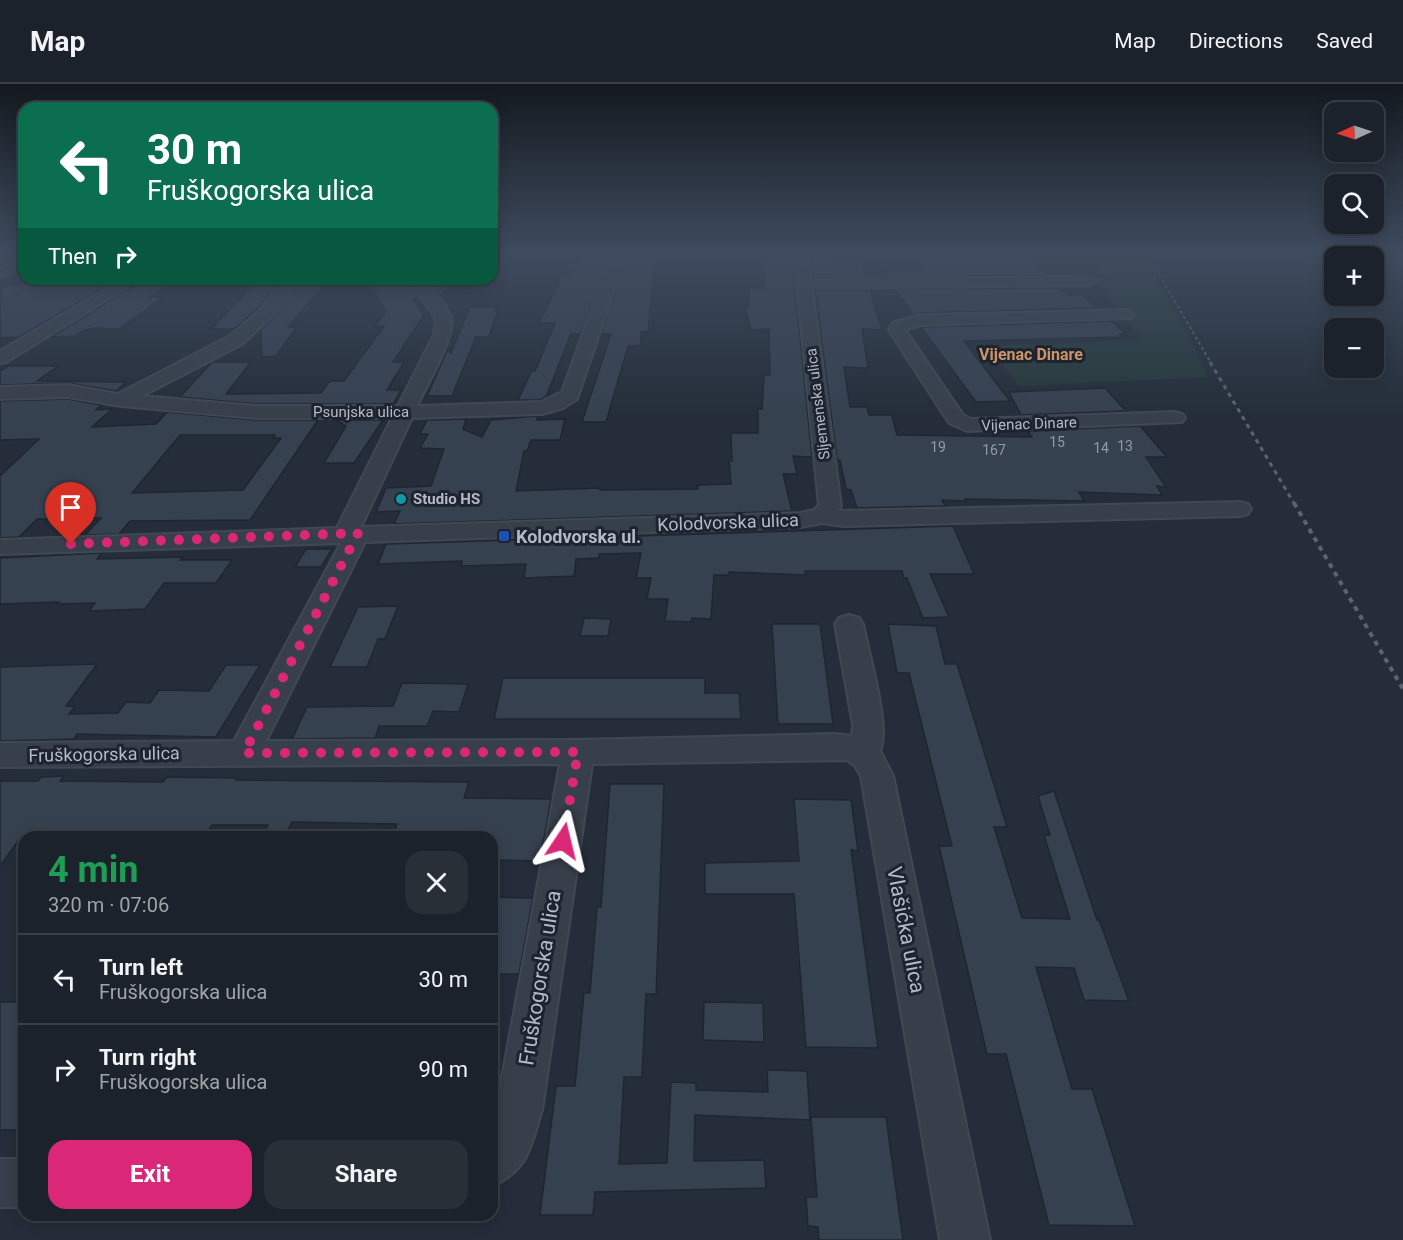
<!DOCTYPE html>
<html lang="en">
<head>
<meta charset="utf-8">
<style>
  body { margin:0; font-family:Roboto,sans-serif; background:#282f37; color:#f1f3f6; height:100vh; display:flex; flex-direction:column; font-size:22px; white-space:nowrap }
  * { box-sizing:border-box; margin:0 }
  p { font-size:20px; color:#a0a4a9 }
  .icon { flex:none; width:33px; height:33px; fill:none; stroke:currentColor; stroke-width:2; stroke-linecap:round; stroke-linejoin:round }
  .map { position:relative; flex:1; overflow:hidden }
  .side { position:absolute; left:18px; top:747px; width:480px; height:390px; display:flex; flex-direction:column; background:#1b222b; border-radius:18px; box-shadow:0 3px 15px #0003,0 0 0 2px #393f47 }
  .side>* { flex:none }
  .guide { position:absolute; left:18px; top:18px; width:480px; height:183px; border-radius:18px; box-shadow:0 3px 15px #0003,0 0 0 2px #393f47; background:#0b6e4f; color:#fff; overflow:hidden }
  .needle { width:39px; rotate:267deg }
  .buttons { position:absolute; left:1324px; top:18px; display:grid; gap:12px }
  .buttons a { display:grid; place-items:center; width:60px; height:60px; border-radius:12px; background:#1b222b; box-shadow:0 3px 15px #0003,0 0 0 2px #393f47; font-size:30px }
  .pin { position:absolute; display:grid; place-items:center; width:51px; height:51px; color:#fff; margin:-62px -26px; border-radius:50% 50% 50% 0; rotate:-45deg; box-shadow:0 0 6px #0007 }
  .pin .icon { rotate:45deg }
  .me { position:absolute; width:66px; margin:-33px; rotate:10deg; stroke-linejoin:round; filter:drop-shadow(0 0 4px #0008) }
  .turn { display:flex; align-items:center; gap:21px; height:126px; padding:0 30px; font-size:27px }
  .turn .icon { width:78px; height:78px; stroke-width:2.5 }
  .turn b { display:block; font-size:42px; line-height:51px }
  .then { display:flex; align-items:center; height:57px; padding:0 30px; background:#0003; gap:12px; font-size:22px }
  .round { display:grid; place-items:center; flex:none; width:63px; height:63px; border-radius:18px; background:#282f37 }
  .overview { display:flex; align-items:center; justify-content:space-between; height:102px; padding:0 30px }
  h1 { font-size:36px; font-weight:700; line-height:45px; color:#1e9e55 }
  .cta { display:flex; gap:12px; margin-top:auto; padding:12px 30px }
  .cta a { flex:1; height:69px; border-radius:18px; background:#db2777; color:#fff; font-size:24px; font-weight:700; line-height:69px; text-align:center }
  .cta a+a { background:#282f37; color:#f1f3f6 }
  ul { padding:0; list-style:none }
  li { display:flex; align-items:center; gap:18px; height:90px; padding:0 30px; border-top:2px solid #393f47 }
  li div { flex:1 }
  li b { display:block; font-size:22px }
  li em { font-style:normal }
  header { display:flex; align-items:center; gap:36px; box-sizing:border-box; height:84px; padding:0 30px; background:#1b222b; border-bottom:2px solid #393f47 }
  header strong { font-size:28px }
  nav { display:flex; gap:33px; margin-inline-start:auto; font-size:21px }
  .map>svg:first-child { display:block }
  .green { fill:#26383a }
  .building { fill:#364150; stroke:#1f2631; stroke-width:1.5; fill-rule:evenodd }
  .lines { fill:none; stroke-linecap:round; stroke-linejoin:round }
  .minor-casing { stroke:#414853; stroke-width:4 }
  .minor { fill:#373f4a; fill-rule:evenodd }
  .rail-far2 { stroke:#5a6371; stroke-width:2; stroke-dasharray:3 3; stroke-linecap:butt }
  .rail-far1 { stroke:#5a6371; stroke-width:3; stroke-dasharray:4.5 4.5; stroke-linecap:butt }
  .rail { stroke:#5a6371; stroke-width:4; stroke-dasharray:5 5; stroke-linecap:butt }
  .route { stroke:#db2777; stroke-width:10; stroke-dasharray:0 18 }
  .culture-dot { fill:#0f9aa8; stroke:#1d242f; stroke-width:2 }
  .transit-dot { fill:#1a4fb4; stroke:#1d242f; stroke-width:2 }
  .labels { text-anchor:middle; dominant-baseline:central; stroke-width:6; stroke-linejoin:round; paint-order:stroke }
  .far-number-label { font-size:14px; fill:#929aa6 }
  .far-street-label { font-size:15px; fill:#b3bac6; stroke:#1d242f }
  .far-poi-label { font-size:15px; font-weight:bold; fill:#b3bac6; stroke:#1d242f; text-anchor:start }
  .far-neighbourhood-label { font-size:16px; font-weight:bold; fill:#cd9467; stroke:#1d242f }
  .street-label { font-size:18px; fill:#b3bac6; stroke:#1d242f }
  .poi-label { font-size:18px; font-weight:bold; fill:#b3bac6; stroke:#1d242f; text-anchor:start }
  .near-street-label { font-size:21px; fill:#b3bac6; stroke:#1d242f }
</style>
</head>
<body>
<header>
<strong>Map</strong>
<nav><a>Map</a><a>Directions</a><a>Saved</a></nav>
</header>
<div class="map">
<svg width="1403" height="1156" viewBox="0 0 1403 1156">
  <rect width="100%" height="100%" fill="#242d39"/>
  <path class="green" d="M 1063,170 L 1140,170 L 1182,238 L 1208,293 L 1019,302 L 988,262 L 1143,256 L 1093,194 L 1106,194 L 1098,183 L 923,186 L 921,179 L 1070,175 Z"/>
  <g class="building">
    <path d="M 610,170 L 581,250 L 571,250 L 546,313 L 540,316 L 518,316 L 532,286 L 535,287 L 555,239 L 539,239 L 562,192 L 571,192 L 582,171 Z"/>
    <path d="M 628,170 L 660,170 L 653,195 L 648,248 L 641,248 L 641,261 L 628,262 L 606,338 L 582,338 L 611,250 L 601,250 Z"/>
    <path d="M 770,170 L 788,170 L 789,173 L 792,173 L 812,373 L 793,372 L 797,390 L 783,390 L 792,427 L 394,440 L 400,427 L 376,428 L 386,404 L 431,402 L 444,365 L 420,364 L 428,350 L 420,350 L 427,336 L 466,335 L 463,345 L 482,353 L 491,336 L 538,332 L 537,336 L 565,335 L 560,356 L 531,356 L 527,367 L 524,367 L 516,407 L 600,404 L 600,406 L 698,405 L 698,401 L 731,400 L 729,377 L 732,377 L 731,349 L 758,349 L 758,325 L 762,325 L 764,291 L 770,291 L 769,245 L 751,246 L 745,223 L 749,223 L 749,204 L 765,204 L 763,176 L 770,176 Z"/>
    <path d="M 1025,170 L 1047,191 L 887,193 L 883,187 L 926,187 L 916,172 L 921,171 Z"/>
    <path d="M 811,173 L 833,173 L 835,178 L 862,178 L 866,193 L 813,194 Z"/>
    <path d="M 259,195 L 282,195 L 256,226 L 234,245 L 211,245 Z"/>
    <path d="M 302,195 L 329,195 L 288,243 L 297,243 L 276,272 L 262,273 L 261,245 L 272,235 Z"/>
    <path d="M 367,195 L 406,195 L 419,215 L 414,215 L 424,231 L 393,278 L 404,278 L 387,306 L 401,306 L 393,320 L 257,320 L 180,313 L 212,278 L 251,278 L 226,310 L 321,309 L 330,297 L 344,297 L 384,242 L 375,242 L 386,227 Z"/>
    <path d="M 426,195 L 452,195 L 441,213 Z"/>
    <path d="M 173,197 L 149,213 L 163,213 L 120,245 L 94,244 L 84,246 L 76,252 L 51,253 L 140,198 Z"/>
    <path d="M 113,198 L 19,253 L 0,254 L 0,206 L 9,200 Z"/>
    <path d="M 1060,204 L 1068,211 L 1081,211 L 1097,224 L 921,229 L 913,231 L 895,205 Z"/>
    <path d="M 815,206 L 870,206 L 882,246 L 862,245 L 868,284 L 844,283 L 850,323 L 867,323 L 869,331 L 892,331 L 897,351 L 1032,353 L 1028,347 L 1140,342 L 1167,373 L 1146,373 L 1166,403 L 1157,402 L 1162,411 L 1079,408 L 1084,417 L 965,415 L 966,417 L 942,416 L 945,422 L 857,424 L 851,406 L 846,405 L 840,376 L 837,376 Z"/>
    <path d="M 470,223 L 497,223 L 495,227 L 498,227 L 489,253 L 476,253 L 452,312 L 427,312 L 448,265 L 451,269 Z"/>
    <path d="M 1111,237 L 1126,250 L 1120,250 L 1123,253 L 964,257 L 1010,317 L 976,318 L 921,243 Z"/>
    <path d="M 8,282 L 58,282 L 37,297 L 126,298 L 116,307 L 68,299 L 0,301 L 0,287 Z"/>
    <path d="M 1105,304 L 1126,327 L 1021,331 L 1009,308 Z"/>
    <path d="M 68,315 L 101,321 L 96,326 L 112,325 L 92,343 L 156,340 L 167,328 L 257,336 L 318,336 L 250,436 L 130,437 L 119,450 L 85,451 L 101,434 L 37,435 L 19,453 L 0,454 L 0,392 L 39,355 L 0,356 L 0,317 ZM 180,351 L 275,351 L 273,354 L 281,354 L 243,406 L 132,409 Z"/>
    <path d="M 337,336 L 383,336 L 354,379 L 324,379 L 346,342 Z"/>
    <path d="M 953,442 L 974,490 L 930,490 L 949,533 L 923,534 L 907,494 L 904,494 L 902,487 L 805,487 L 806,491 L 729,488 L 728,491 L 714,491 L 711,535 L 692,534 L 691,538 L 665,537 L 668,515 L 647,515 L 651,494 L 636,494 L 641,469 L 599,470 L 599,474 L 576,475 L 574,492 L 524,494 L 526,480 L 461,482 L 462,477 L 378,480 L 386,460 Z"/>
    <path d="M 306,465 L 332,465 L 321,483 L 295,483 Z"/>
    <path d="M 102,469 L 97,475 L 183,473 L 180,476 L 232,476 L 216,499 L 164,499 L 145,525 L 89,527 L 95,519 L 57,520 L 59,518 L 0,520 L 0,474 Z"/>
    <path d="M 398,522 L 385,555 L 378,555 L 367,583 L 330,583 L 358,523 Z"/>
    <path d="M 584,534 L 611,535 L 608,552 L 580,552 Z"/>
    <path d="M 772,540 L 820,540 L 833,640 L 778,640 Z"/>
    <path d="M 888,540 L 936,542 L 945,580 L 957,580 L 1007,743 L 994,743 L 1022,834 L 1070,835 L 1044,751 L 1050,751 L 1038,712 L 1054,707 L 1097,836 L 1099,836 L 1129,917 L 1084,916 L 1074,884 L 1036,883 L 1072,1005 L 1092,1005 L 1135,1142 L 1049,1141 L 1006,970 L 987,970 L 939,762 L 952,762 L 909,589 L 897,589 Z"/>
    <path d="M 97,580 L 66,622 L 75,622 L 69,630 L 118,629 L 126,618 L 150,619 L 159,606 L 209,607 L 226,581 L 260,581 L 216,653 L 77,650 L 74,655 L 0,657 L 0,583 Z"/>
    <path d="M 503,594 L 705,594 L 705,609 L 739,609 L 741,635 L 494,635 Z"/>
    <path d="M 402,599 L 468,600 L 459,628 L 433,627 L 427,642 L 379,642 L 375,654 L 292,655 L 307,623 L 393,622 Z"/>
    <path d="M 64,692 L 60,697 L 163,698 L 167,693 L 237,694 L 236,696 L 469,698 L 464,714 L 551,715 L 540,777 L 492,776 L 492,753 L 393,753 L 397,740 L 292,738 L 285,752 L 263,752 L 268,741 L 212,741 L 208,747 L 188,747 L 185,753 L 21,753 L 0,782 L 0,697 L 38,697 L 41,693 Z"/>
    <path d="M 610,700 L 664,700 L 656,910 L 646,910 L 642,993 L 624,993 L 619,1080 L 667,1079 L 671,998 L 696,999 L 696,1006 L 768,1008 L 767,986 L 807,987 L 810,1036 L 695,1031 L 694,1077 L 764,1076 L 766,1104 L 595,1108 L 593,1131 L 540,1131 L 556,1002 L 575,1002 L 584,909 L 590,909 L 597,823 L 601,823 Z"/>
    <path d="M 794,715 L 851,716 L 858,767 L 851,766 L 878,964 L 806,963 L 794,810 L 705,810 L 705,779 L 799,777 Z"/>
    <path d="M 492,813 L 533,814 L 519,890 L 492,890 Z"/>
    <rect x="0" y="918" width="24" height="128"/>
    <path d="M 704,918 L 763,919 L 764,958 L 703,956 Z"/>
    <path d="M 811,1033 L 886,1033 L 903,1156 L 819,1156 L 818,1143 L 808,1142 L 806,1113 L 817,1113 Z"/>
  </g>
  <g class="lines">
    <g class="minor-casing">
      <g id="minor">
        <path d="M 612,170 L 626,170 L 577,315 L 563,324 L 542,330 L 412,334 L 361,443 L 800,429 L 814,426 L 819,421 L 794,170 L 808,170 L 811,196 L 1089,193 L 1096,197 L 1089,201 L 812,204 L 841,422 L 838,427 L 1240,418 L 1248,420 L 1251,425 L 1248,430 L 1240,432 L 844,442 L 822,439 L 800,443 L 365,458 L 266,657 L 578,656 L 836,650 L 852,652 L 853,641 L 835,540 L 839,534 L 849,531 L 859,534 L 863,540 C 868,567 891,644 880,667 L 893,692 L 990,1156 L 940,1156 L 861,692 L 855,682 L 847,676 L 592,680 L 542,1026 C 531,1061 529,1086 492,1102 L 492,1039 L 496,1026 L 560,680 L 0,683 L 0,659 L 234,657 L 341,459 L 0,470 L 0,456 L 337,444 L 392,334 L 257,334 L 121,322 L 68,313 L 0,315 L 0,303 L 68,301 L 118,310 L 230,252 L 258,228 L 285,195 L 300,195 L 270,234 L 242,260 L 142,312 L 257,322 L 398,322 L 434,251 L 436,235 L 408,195 L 423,195 C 432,206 446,219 451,234 C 457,250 425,304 417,322 L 541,318 L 562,308 Z"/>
        <path d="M 24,173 L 24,183 L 0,195 L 0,185 Z"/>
        <path d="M 123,195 L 140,195 L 6,278 L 0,279 L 0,267 Z"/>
        <path d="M 1126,226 L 1134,231 L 1132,234 L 921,241 L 905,246 L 963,331 L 971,335 L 1175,328 L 1182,330 L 1185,334 L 1182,338 L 967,347 L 949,339 L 889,246 L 892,239 L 921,231 Z"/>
        <rect x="0" y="1075" width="24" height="48"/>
      </g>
    </g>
    <use href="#minor" class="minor"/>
    <path class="rail-far2" d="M 1147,170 L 1211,279"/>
    <path class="rail-far1" d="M 1210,278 L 1295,421"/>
    <path class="rail" d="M 1294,419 L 1403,605"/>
  </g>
  <linearGradient id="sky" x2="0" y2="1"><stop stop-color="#14191f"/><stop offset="0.51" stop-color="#3f4c5f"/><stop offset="1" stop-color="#3f4c5f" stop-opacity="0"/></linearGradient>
  <rect width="1403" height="332" fill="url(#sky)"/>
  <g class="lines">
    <path class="route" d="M 71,460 L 358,449 L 244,669 L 578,668 L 563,757"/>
  </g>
  <circle class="culture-dot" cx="401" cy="415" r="6"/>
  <rect class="transit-dot" x="498" y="446" width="12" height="12" rx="3"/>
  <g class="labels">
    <g class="far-number-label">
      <text x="1057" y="358">15</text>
      <text x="1125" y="362">13</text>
      <text x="938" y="363">19</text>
      <text x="1101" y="364">14</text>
      <text x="994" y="366">167</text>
    </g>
    <g class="far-street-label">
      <text transform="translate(818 320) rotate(-97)">Sljemenska ulica</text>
      <text x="361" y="328">Psunjska ulica</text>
      <text transform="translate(1029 340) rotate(-2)">Vijenac Dinare</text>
    </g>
    <g class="far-poi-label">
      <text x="413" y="415">Studio HS</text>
    </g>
    <g class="far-neighbourhood-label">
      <text x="1031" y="270">Vijenac Dinare</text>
    </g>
    <g class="street-label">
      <text transform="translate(728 438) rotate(-2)">Kolodvorska ulica</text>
      <text transform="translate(104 670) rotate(-1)">Fruškogorska ulica</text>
    </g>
    <g class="poi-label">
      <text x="516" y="452">Kolodvorska ul.</text>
    </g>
    <g class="near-street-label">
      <text transform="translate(906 846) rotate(79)">Vlašićka ulica</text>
      <text transform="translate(540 894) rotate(-81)">Fruškogorska ulica</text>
    </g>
  </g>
</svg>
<div class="buttons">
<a><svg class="needle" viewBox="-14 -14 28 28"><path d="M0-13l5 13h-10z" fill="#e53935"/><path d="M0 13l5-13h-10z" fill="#a0a4a9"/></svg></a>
<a><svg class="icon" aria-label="search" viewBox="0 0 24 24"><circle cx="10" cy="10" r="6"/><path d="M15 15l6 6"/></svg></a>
<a>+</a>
<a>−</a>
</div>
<div class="pin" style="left:71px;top:460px;background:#d93025"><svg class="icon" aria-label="arrive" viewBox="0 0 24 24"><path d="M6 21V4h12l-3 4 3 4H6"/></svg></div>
<svg class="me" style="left:563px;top:757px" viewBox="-20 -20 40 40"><path d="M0-17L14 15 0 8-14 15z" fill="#db2777" stroke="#fff" stroke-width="4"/></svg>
<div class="guide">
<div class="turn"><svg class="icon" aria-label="left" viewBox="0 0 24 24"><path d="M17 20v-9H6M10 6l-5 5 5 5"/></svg><div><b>30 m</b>Fruškogorska ulica</div></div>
<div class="then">Then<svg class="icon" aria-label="right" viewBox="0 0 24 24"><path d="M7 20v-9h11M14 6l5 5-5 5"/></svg></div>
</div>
<section class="side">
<div class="overview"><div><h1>4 min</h1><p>320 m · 07:06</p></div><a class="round"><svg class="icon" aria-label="close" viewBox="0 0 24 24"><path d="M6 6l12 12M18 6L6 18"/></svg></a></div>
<ul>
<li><svg class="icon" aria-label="left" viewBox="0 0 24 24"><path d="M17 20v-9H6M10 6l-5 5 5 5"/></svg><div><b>Turn left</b><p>Fruškogorska ulica</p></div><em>30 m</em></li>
<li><svg class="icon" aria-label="right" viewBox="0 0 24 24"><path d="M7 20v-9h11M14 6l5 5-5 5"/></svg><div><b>Turn right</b><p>Fruškogorska ulica</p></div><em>90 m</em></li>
</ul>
<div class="cta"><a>Exit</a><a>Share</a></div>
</section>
</div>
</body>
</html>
